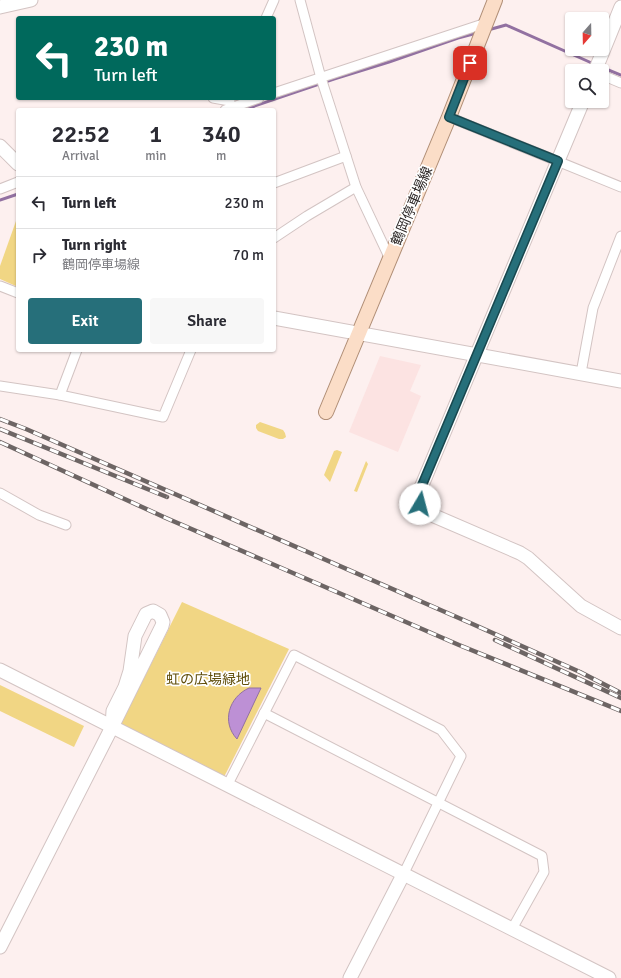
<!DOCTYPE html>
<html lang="en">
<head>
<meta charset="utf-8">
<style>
  body { margin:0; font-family:Signika,"Noto Sans JP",sans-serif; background:#f7f7f7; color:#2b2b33; height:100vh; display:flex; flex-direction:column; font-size:15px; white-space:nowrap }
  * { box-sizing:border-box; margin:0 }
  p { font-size:13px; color:#7c7c81 }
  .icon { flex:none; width:22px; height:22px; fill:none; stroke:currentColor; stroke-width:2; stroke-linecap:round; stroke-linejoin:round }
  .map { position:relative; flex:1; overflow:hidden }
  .panel { position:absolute; left:16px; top:108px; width:260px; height:244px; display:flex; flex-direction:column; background:#fff; border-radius:4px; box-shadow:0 1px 3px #0004 }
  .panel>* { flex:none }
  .top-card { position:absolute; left:16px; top:16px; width:260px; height:84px; border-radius:4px; box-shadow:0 1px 3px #0004; background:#00695c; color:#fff; overflow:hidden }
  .needle { width:26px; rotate:200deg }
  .fabs { position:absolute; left:565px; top:12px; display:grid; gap:8px }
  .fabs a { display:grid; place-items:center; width:44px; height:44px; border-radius:4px; background:#fff; box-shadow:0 1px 3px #0004; font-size:20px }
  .pin { position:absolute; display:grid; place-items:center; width:34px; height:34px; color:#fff; margin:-17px; border-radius:8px; box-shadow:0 2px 6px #0006 }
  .me { position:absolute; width:44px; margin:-22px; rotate:8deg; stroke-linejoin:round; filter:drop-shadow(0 0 3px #0008) }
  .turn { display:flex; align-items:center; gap:14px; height:84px; padding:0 12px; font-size:18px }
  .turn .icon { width:52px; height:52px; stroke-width:2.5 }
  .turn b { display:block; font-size:28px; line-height:34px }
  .eta { display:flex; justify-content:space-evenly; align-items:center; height:68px; text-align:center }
  .eta b { font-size:24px; font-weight:600; line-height:28px }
  .primary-button { display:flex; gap:8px; margin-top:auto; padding:8px 12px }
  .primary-button a { flex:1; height:46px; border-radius:4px; background:#266f7a; color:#fff; font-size:16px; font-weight:600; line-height:46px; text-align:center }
  .primary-button a+a { background:#f7f7f7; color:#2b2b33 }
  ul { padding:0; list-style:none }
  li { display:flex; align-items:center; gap:12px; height:52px; padding:0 12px; border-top:1px solid #e1e1e2 }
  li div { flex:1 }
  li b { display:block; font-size:15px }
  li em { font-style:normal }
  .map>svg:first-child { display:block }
  .built { fill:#fce3e2 }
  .green { fill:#f1d684 }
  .water { fill:#bd90d5; stroke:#9271a1 }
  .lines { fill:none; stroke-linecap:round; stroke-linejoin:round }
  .stream { stroke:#9271a1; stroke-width:3 }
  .street-casing { stroke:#d3c4c3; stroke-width:11 }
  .secondary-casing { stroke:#d3c4c3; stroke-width:15 }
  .primary-casing { stroke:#b18f77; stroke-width:16 }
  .street { stroke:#fff; stroke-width:9 }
  .secondary { stroke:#fff; stroke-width:13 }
  .primary { stroke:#fbddc7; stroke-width:14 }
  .rail-casing { stroke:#6d6564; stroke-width:4.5 }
  .rail { stroke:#fff; stroke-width:3; stroke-dasharray:9; stroke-linecap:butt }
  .route-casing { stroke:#19484f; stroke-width:10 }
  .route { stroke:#266f7a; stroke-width:7 }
  .labels { text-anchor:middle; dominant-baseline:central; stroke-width:3.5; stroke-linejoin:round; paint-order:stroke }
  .street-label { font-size:14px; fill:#2e2928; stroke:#fff }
  .park-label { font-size:14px; fill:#604e0b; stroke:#fff }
</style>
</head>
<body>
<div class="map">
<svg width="621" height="978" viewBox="0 0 621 978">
  <rect width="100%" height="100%" fill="#fdf0ef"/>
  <path class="built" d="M 380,356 L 421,365 L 410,391 L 421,396 L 398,452 L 349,432 Z"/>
  <g class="green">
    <path d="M 16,221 L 18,222 L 18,287 L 0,279 L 0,266 Z"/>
    <path d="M 260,422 L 283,430 L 285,433 L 286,437 L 283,439 L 279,439 L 258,431 L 256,428 L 256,425 Z"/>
    <path d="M 337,450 L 342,452 L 330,482 L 324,475 L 334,451 Z"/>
    <path d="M 366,461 L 368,464 L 357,492 L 354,491 Z"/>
    <path d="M 182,602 L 289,649 L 224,777 L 121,724 Z"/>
    <path d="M 0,685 L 84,726 L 74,747 L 0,711 Z"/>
  </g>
  <path class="water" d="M 249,688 L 261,688 L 237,739 C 221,722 229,697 249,688 Z"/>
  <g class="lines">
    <g class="stream">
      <path d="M 488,30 L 506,25 L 594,64"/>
      <path d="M 601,67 L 621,75"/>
      <path d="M 243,110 L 334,79 L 389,62 L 458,38 L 477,33"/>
      <path d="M 0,200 L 18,194"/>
    </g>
    <g class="street-casing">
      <g id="street">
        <path d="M 300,0 L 321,78 L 356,187 L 390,259"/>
        <path d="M 266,18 L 274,0"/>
        <path d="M 602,75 L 621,83"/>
        <path d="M 274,93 L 486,23"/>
        <path d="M 213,98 L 230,101"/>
        <path d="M 225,110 L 259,98"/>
        <path d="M 449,117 L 621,187"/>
        <path d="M 274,183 L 346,156"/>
        <path d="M 0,189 L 18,182"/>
        <path d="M 274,238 L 307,216 L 356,187"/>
        <path d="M 0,286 L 18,293"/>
        <path d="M 581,373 L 593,308 L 621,236"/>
        <path d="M 0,386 L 60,395 L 163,417 L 191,350"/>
        <path d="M 60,395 L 77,350"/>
        <path d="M 0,493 L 39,515 L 66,525"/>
        <path d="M 264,713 L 542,856 L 544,872 L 512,929"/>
        <path d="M 228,784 L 294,655 L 441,730 L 461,756 L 404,873"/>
      </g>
    </g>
    <g class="secondary-casing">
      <g id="secondary">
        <path d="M 0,7 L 31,0"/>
        <path d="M 595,71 L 621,7"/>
        <path d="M 583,101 L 420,490 C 417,502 423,508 432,515 L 520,553 L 528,558 L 581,606 L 621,628"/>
        <path d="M 0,146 L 18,164"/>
        <path d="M 274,318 L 621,381"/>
        <path d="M 153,611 L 160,615 L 163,622 L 162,626 L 112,727 L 113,711 L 125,687 L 130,671 L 135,636 L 146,614 Z"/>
        <path d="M 0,670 L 609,978"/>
        <path d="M 0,947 L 112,727"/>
        <path d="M 350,978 L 404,873"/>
      </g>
    </g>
    <g class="primary-casing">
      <path id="primary" d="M 326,412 L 449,117 L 495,0"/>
    </g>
    <use href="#street" class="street"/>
    <use href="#secondary" class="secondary"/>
    <use href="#primary" class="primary"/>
    <g class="rail-casing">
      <g id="rail">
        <path d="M 0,419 L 26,429 L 468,622 L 580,672 L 621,693"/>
        <path d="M 0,429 L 167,497"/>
        <path d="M 0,442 L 166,518 L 459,645 L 621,711"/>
        <path d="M 495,640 L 621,698"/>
      </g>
    </g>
    <use href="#rail" class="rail"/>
  </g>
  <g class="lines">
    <g class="route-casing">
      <path id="route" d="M 420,504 L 418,498 L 420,490 L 558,161 L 449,117 L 470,63"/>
    </g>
    <use href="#route" class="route"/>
  </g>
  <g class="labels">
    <g class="street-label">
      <text transform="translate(412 206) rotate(-67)">鶴岡停車場線</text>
    </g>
    <g class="park-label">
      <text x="208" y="679">虹の広場緑地</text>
    </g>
  </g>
</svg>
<div class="fabs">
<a><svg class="needle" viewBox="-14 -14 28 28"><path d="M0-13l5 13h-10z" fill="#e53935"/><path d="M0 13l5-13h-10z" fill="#7c7c81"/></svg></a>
<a><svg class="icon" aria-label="search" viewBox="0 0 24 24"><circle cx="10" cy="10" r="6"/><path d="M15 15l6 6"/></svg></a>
</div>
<div class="pin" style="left:470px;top:63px;background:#d93025"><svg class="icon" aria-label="arrive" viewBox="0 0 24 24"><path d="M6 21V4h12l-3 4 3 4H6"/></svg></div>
<svg class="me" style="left:420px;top:504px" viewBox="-20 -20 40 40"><circle r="19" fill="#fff"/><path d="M0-13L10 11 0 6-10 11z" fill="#266f7a"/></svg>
<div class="top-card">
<div class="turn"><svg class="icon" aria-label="left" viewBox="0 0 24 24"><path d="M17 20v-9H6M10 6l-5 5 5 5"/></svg><div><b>230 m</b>Turn left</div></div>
</div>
<section class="panel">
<div class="eta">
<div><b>22:52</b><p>Arrival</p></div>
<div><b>1</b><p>min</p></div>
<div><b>340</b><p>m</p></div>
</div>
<ul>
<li><svg class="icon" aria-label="left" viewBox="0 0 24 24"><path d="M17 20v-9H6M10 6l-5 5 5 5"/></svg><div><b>Turn left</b></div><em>230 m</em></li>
<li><svg class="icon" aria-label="right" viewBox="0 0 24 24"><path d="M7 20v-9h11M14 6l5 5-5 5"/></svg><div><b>Turn right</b><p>鶴岡停車場線</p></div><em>70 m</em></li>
</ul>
<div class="primary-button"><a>Exit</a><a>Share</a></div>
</section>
</div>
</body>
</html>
